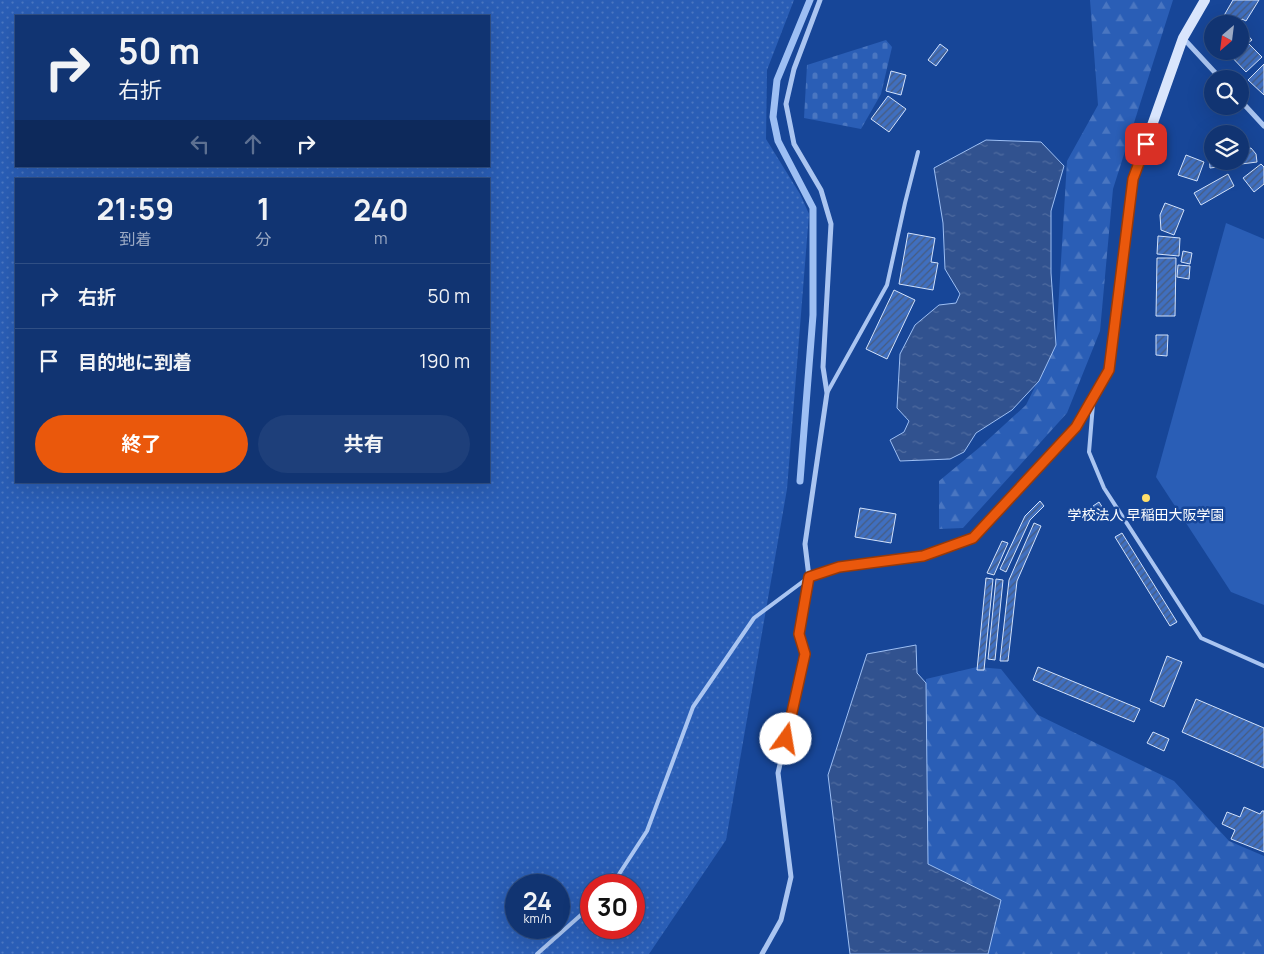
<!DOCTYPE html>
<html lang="ja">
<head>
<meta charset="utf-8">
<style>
  body { margin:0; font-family:Manrope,"Noto Sans JP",sans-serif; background:#1e3f7a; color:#f1f3f6; height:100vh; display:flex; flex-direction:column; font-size:19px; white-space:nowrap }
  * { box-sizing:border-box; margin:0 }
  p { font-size:16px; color:#9caac4 }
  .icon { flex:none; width:28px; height:28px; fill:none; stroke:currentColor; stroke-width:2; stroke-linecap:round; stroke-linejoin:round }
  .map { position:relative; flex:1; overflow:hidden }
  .drawer { position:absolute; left:15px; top:178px; width:475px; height:305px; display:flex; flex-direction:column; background:#113472; border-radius:0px; box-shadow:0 5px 20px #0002,0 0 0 1px #304f84 }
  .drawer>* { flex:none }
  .banner { position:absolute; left:15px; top:15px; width:475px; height:152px; border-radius:0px; box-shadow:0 5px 20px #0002,0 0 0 1px #304f84; background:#113472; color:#f1f3f6; overflow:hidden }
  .needle { width:32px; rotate:208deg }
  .controls { position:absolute; left:1204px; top:15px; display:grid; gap:10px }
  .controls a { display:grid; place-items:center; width:45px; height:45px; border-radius:50%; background:#113472; box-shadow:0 5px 20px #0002,0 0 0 1px #304f84; font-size:25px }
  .speed { position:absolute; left:505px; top:874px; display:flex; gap:10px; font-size:25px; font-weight:700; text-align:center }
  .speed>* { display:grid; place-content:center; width:65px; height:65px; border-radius:50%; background:#113472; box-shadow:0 5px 20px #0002,0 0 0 1px #304f84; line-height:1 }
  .speed small { font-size:12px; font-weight:400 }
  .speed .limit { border:8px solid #d22; background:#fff; color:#111 }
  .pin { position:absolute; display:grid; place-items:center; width:42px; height:42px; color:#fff; margin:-21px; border-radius:10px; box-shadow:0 2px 8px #0006 }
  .me { position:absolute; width:55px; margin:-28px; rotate:13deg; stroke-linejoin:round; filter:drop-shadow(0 0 4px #0008) }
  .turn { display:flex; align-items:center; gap:18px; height:105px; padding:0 20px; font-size:22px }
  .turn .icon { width:65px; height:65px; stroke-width:2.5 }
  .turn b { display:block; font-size:35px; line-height:42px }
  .lanes { display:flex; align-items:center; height:48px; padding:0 20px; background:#0003; justify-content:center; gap:25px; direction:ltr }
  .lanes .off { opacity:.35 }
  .eta { display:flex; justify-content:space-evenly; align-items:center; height:85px; text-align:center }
  .eta b { font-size:30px; font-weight:700; line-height:35px }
  .primary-button { display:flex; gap:10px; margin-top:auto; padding:10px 20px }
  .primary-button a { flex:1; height:58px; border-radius:30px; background:#ea580c; color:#fff; font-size:20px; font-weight:700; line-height:58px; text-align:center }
  .primary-button a+a { background:#1e3f7a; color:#f1f3f6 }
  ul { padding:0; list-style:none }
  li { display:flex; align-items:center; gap:15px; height:65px; padding:0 20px; border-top:1px solid #304f84 }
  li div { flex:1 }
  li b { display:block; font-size:19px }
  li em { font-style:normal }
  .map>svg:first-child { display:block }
  .grass { fill:url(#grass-dots); fill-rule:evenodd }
  .forest { fill:url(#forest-firs) }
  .cemetery { fill:url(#cemetery-stones) }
  .pitch { fill:#2a5eb6 }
  .water { fill:url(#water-ripples); stroke:#9dbff4 }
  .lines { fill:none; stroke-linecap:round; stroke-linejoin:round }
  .stream { stroke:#9dbff4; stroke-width:7 }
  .building { fill:url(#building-hatch); stroke:#d2e2fc }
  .lane { stroke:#aac5f1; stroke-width:4 }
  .street { stroke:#aac5f1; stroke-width:5 }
  .secondary { stroke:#d9e5fc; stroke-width:10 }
  .route-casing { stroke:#983908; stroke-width:12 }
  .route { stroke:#ea580c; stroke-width:9 }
  .poi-dot { fill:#ffdf6b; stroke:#174698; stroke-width:2 }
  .labels { text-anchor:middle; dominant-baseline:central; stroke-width:5; stroke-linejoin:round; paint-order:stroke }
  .poi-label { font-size:14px; fill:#fff; stroke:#174698 }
</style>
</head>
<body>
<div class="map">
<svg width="1264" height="954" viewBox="0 0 1264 954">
  <defs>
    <pattern id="grass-dots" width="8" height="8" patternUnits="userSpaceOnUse" patternTransform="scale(1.25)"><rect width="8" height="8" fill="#2a5eb6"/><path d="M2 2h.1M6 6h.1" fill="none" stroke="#4a76c1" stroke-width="1.8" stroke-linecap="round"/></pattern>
    <pattern id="forest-firs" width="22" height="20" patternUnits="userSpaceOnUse" patternTransform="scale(1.25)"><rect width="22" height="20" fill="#2a5eb6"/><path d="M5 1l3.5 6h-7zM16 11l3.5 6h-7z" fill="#4a76c1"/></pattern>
    <pattern id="cemetery-stones" width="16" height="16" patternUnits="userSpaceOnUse" patternTransform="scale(1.25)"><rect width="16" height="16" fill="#2a5eb6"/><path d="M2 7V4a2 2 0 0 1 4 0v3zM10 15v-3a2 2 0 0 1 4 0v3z" fill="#4a76c1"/></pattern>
    <pattern id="water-ripples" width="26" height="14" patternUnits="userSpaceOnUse" patternTransform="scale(1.25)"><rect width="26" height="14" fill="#31528f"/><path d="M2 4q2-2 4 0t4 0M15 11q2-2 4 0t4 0" fill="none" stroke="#506ca0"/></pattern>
    <pattern id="building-hatch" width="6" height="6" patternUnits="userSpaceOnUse" patternTransform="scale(1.25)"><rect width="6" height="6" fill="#406fbf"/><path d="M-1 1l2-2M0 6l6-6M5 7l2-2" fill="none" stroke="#475c80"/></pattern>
  </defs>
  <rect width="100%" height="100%" fill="#174698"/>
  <path class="grass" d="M 0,0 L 794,0 L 767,70 L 766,139 L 800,194 L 809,214 L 787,489 L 726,840 L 649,954 L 0,954 ZM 16,16 L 489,16 L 489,166 L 16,166 ZM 16,179 L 489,179 L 489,481 L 16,481 ZM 516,885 L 559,885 L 559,928 L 516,928 ZM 591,885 L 634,885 L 634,928 L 591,928 Z"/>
  <g class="forest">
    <path d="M 1090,0 L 1173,0 L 1113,189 L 1100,331 L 1067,413 L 963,528 L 939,529 L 939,481 L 980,447 L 1026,405 L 1056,344 L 1067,161 L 1098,105 Z"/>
    <path d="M 977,667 L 1001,669 L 1038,715 L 1174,781 L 1229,841 L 1264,856 L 1264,954 L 988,954 L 1000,900 L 928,864 L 926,679 Z"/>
  </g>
  <path class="cemetery" d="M 886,40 L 892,47 L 881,94 L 861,129 L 804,118 L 807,65 Z"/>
  <path class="pitch" d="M 1226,223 L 1264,239 L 1264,605 L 1231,592 L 1156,477 Z"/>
  <g class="water">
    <path d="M 986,140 L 1041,142 L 1064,166 L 1051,211 L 1051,273 L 1056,345 L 1039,381 L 1012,410 L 976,433 L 964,452 L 950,459 L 900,461 L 890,440 L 904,432 L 909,421 L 897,408 L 900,354 L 915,325 L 939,305 L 956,303 L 960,294 L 945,269 L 943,223 L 934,168 Z"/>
    <path d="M 916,645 L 917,673 L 926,683 L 928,864 L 1001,900 L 988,954 L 850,954 L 828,775 L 867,654 Z"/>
  </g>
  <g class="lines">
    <path class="stream" d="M 800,481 L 813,315 L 813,208 L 778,141 L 773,117 L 777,80 L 810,0"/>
  </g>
  <g class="building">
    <path d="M 1233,0 L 1259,0 L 1246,21 L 1242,19 L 1240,24 L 1230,24 L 1222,19 Z"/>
    <path d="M 1243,30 L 1252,40 L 1248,43 L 1262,57 L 1246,72 L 1226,51 L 1240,51 L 1240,33 Z"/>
    <path d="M 940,44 L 948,50 L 936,66 L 928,60 Z"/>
    <path d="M 1264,64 L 1264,95 L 1248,80 Z"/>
    <path d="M 891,71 L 906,75 L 901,95 L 886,91 Z"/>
    <path d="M 888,96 L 906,109 L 889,132 L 871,119 Z"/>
    <path d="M 1251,148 L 1256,154 L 1257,162 L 1210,168 L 1209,154 L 1212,154 L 1212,161 L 1240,161 L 1240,150 Z"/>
    <path d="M 1186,155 L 1204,162 L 1197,181 L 1178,175 Z"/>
    <path d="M 1261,164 L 1264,167 L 1264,184 L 1254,192 L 1243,178 Z"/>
    <path d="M 1228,174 L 1234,186 L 1201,205 L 1194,193 Z"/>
    <path d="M 1165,203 L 1184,210 L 1174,235 L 1161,230 L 1160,215 Z"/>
    <path d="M 908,233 L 935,238 L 931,262 L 938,263 L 933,290 L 899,284 Z"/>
    <path d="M 1158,236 L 1180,238 L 1179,256 L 1157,254 Z"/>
    <path d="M 1183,251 L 1192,253 L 1190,264 L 1181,262 Z"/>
    <path d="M 1157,258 L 1176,258 L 1175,316 L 1156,316 Z"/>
    <path d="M 1178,265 L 1190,266 L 1189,279 L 1177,277 Z"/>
    <path d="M 894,290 L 915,300 L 887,359 L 866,349 Z"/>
    <path d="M 1156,335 L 1168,335 L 1167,356 L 1156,355 Z"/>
    <path d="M 1040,501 L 1044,506 L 1030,520 L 1006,572 L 1000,569 L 1025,516 Z"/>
    <path d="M 1099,502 L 1108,516 L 1101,520 L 1093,506 Z"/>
    <path d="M 860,508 L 896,514 L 891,543 L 855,537 Z"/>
    <path d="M 1034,523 L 1041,526 L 1017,581 L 1008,661 L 1000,661 L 1009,580 Z"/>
    <path d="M 1122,533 L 1177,622 L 1170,626 L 1115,537 Z"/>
    <path d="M 1002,541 L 1008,543 L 994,575 L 987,573 Z"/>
    <path d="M 986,578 L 993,579 L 984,670 L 977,670 Z"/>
    <path d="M 996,579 L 1003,580 L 995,660 L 988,659 Z"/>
    <path d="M 1167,656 L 1182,662 L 1164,707 L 1150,701 Z"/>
    <path d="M 1038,667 L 1140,709 L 1134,722 L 1033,680 Z"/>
    <path d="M 1196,699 L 1264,728 L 1264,768 L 1182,732 Z"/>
    <path d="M 1153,732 L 1169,739 L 1164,751 L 1147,743 Z"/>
    <path d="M 1244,807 L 1260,814 L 1262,811 L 1264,811 L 1264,852 L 1231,839 L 1235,830 L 1222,824 L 1227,812 L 1240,817 Z"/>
  </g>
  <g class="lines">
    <g class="lane">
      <path d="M 827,393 L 887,285 L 905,203 L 918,152"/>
      <path d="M 1093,404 L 1089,452 L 1104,488 L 1201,638 L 1264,666"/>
      <path d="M 612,885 L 647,831 L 693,707 L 754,618 L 809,577"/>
      <path d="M 537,954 L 591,906"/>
    </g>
    <g class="street">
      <path d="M 1184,39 L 1221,79"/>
      <path d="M 1240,100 L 1264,126"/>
      <path d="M 762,954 L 781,920 L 791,877 L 778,773 L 805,654 L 799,634 L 809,577 L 805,544 L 827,393 L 823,367 L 831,224 L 821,190 L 794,144 L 786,104 L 794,69 L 820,0"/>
    </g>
    <path class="secondary" d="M 809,577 L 839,567 L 923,556 L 973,538 L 1076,427 L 1109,370 L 1133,179 L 1183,38 L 1205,0"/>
  </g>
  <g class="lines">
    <g class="route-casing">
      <path id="route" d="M 786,739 L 805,654 L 799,634 L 809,577 L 839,567 L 923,556 L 973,538 L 1076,427 L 1109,370 L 1133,179 L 1146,144"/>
    </g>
    <use href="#route" class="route"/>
  </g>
  <circle class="poi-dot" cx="1146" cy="498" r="5"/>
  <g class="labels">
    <g class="poi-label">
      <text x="1146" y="514">学校法人 早稲田大阪学園</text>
    </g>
  </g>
</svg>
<div class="controls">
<a><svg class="needle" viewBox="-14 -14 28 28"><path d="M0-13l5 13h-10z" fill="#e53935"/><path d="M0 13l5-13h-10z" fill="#9caac4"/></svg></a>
<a><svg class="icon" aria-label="search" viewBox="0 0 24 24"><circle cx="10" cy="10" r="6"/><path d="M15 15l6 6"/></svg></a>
<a><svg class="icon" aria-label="layers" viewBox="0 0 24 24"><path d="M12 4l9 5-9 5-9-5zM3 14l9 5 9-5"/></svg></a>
</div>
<div class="speed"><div>24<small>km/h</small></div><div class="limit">30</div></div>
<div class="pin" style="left:1146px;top:144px;background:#d93025"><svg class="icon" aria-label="arrive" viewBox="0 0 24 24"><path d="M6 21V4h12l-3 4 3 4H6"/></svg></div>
<svg class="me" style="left:786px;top:739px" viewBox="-20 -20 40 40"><circle r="19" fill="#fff"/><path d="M0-13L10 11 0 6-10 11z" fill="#ea580c"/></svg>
<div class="banner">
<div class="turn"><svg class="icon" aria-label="right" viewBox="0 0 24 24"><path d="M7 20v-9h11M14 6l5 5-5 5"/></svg><div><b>50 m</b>右折</div></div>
<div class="lanes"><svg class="icon off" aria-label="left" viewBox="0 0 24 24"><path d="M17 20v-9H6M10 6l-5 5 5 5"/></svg><svg class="icon off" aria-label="ahead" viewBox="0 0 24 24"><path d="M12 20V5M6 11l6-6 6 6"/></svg><svg class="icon" aria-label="right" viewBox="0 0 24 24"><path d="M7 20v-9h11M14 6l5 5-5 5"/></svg></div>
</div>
<section class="drawer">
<div class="eta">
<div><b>21:59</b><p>到着</p></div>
<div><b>1</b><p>分</p></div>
<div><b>240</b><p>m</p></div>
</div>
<ul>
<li><svg class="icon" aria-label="right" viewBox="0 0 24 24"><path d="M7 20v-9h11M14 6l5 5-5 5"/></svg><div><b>右折</b></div><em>50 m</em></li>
<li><svg class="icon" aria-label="arrive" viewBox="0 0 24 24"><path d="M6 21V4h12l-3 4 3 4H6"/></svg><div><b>目的地に到着</b></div><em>190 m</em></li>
</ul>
<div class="primary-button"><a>終了</a><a>共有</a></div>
</section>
</div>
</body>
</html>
